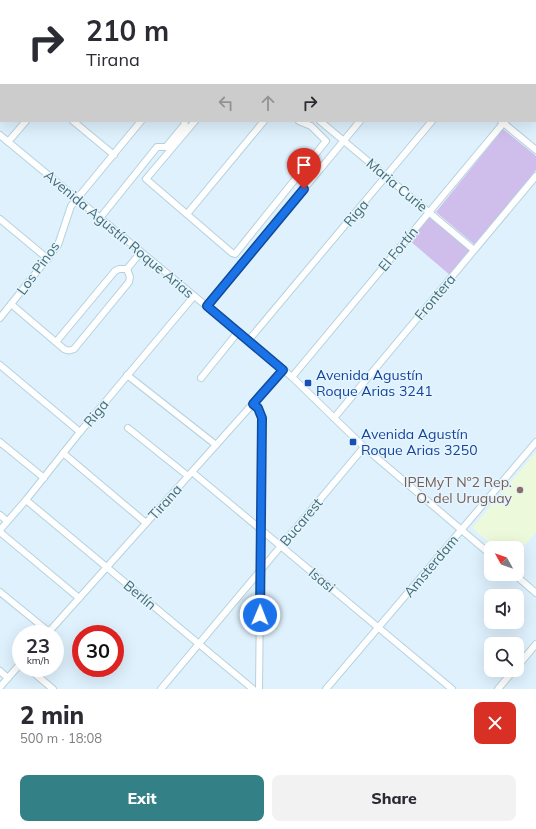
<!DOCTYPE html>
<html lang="en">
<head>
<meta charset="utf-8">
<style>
  body { margin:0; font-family:Mulish,sans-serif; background:#f2f2f3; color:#2b2b33; height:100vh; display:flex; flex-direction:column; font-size:15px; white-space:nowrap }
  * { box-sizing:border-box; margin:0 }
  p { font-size:13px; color:#7c7c81 }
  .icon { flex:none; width:22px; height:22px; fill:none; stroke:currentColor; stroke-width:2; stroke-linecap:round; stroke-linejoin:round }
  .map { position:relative; height:689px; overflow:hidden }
  .details { display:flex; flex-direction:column; background:#fff; flex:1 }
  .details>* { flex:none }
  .banner { position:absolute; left:0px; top:0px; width:536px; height:122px; box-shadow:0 4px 16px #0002; background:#fff; color:#2b2b33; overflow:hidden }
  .needle { width:26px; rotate:310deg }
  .tools { position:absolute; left:484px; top:541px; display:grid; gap:8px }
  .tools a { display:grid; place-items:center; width:40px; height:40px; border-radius:8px; background:#fff; box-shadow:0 4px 16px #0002; font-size:20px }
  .speed { position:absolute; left:12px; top:625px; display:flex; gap:8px; font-size:20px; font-weight:700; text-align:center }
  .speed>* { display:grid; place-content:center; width:52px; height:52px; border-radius:50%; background:#fff; box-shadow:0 4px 16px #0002; line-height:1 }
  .speed small { font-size:10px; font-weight:400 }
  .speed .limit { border:6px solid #d22; background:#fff; color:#111 }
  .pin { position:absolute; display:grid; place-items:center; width:34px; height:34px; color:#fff; margin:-41px -17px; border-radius:50% 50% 50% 0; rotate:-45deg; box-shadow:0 0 4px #0007 }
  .pin .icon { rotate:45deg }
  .me { position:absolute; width:44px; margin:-22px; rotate:1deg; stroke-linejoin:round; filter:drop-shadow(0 0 3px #0008) }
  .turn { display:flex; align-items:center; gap:14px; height:84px; padding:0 20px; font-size:18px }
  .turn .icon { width:52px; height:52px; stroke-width:2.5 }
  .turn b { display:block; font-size:28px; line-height:34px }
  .lanes { display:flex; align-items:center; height:38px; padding:0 20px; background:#0003; justify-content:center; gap:20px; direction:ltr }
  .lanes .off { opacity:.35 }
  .round { display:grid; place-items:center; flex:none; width:42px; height:42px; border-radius:8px; background:#f2f2f3 }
  .overview { display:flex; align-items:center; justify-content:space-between; height:68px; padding:0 20px }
  h1 { font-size:24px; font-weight:800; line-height:30px }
  .action { display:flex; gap:8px; margin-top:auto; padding:8px 20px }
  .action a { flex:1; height:46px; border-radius:8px; background:#338187; color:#fff; font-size:16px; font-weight:800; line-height:46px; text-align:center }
  .action a+a { background:#f2f2f3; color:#2b2b33 }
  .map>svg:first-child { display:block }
  .education { fill:#ecf9db }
  .green { fill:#cfbdeb }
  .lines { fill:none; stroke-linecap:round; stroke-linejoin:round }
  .minor-casing { stroke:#b5d2dc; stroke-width:8 }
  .minor { stroke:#fff; stroke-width:6 }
  .route-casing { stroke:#114b97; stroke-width:10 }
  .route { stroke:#1a73e8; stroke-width:7 }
  .transit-dot { fill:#1a4fb4; stroke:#e5f5ff; stroke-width:1.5 }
  .education-dot { fill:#8d6e63; stroke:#e5f5ff; stroke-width:1.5 }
  .labels { text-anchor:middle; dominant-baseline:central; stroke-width:3; stroke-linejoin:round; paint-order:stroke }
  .street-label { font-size:14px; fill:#456d74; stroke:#e5f5ff }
  .transit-label { font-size:14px; fill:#164399; stroke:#e5f5ff; text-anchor:start }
  .education-label { font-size:14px; fill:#785e54; stroke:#e5f5ff; text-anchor:end }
</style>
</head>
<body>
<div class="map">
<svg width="536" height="689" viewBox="0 0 536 689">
  <rect width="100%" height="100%" fill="#def1fd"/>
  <path class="education" d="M 536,452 L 536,532 L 517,554 L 517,548 L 496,548 L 472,528 Z"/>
  <g class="green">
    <path d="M 503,129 L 536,156 L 536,170 L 475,245 L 436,212 Z"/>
    <path d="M 429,216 L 471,251 L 450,275 L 409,240 Z"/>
  </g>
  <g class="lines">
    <g class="minor-casing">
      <g id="minor">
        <path d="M 175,0 L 176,1"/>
        <path d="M 357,0 L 359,1"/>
        <path d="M 10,1 L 11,0"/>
        <path d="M 56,1 L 57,0"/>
        <path d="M 126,1 L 126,0"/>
        <path d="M 240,1 L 241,0"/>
        <path d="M 309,1 L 309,0"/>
        <path d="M 383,1 L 384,0"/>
        <path d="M 459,1 L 460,0"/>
        <path d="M 533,1 L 533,0"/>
        <path d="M 0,6 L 1,6"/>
        <path d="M 0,13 L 1,12"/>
        <path d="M 0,68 L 1,67"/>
        <path d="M 535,85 L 536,84"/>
        <path d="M 73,121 L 114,155"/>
        <path d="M 195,121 L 146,179 L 232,253 L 235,254 L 326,141 L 311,126 L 299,121"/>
        <path d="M 320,121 L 474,250"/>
        <path d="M 501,121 L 536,150"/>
        <path d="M 0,135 L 292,377 L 364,447 L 491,555"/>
        <path d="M 8,142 L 26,121"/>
        <path d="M 187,214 L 264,121"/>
        <path d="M 100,218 L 157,147 L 166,147 L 185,124 L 184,121"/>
        <path d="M 0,219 L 48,259"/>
        <path d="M 127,269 L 141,252"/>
        <path d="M 11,304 L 64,349 C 68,351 69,351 74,349 L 129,282 L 130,277 L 127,269"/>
        <path d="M 207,306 L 360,121"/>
        <path d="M 0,318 L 54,250 L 58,245 L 71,206 L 141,121"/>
        <path d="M 248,341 L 432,121"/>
        <path d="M 56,342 L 115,271 L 119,269 L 127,269"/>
        <path d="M 0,365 L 80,432"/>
        <path d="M 127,375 L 216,445"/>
        <path d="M 292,377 L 505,121"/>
        <path d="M 201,378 L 238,332"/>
        <path d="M 253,404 L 258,408 L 262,418 L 259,689"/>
        <path d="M 334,418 L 536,176"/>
        <path d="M 128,428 L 188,476"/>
        <path d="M 0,442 L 44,478"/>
        <path d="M 63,453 L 146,523"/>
        <path d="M 192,472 L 452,689"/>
        <path d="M 26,500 L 253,689"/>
        <path d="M 0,515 L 7,521"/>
        <path d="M 0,530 L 26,500 L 80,432 L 194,296"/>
        <path d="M 0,532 L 79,598"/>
        <path d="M 514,574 L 536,593"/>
        <path d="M 0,592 L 49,632"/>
        <path d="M 47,634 L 283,370"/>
        <path d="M 517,667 L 536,644"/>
        <path d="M 28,668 L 53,689"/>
        <path d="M 0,671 L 8,678"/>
        <path d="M 0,687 L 21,663"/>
        <path d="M 161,689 L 364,447"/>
        <path d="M 326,689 L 536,442"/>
        <path d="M 498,689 L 514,670"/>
      </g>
    </g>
    <use href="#minor" class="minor"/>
  </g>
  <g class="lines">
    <g class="route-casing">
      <path id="route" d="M 260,615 L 262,418 L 258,408 L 253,404 L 283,370 L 207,306 L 304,189"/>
    </g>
    <use href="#route" class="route"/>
  </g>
  <g class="transit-dot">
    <rect x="304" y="379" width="8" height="8" rx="2"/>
    <rect x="349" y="438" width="8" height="8" rx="2"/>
  </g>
  <circle class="education-dot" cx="520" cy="490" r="4"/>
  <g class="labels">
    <g class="street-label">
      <text transform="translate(397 185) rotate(40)">Maria Curie</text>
      <text transform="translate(356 213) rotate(-50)">Riga</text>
      <text transform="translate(119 234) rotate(40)">Avenida Agustín Roque Arias</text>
      <text transform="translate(398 249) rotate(-50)">El Fortín</text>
      <text transform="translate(38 268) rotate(-54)">Los Pinos</text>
      <text transform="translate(435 297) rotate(-50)">Frontera</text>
      <text transform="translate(96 413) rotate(-51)">Riga</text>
      <text transform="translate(165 502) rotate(-48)">Tirana</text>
      <text transform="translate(301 522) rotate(-50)">Bucarest</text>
      <text transform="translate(431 566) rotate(-50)">Amsterdam</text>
      <text transform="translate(322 580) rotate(40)">Isasi</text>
      <text transform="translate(140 595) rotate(40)">Berlín</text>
    </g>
    <g class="transit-label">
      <text x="316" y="375">Avenida Agustín<tspan x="316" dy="16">Roque Arias 3241</tspan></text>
      <text x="361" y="434">Avenida Agustín<tspan x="361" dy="16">Roque Arias 3250</tspan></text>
    </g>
    <g class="education-label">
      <text x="512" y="482">IPEMyT Nº2 Rep.<tspan x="512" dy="16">O. del Uruguay</tspan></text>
    </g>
  </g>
</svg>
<div class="tools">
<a><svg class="needle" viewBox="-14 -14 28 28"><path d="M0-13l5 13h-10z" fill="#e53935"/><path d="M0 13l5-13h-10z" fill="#7c7c81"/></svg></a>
<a><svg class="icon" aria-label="sound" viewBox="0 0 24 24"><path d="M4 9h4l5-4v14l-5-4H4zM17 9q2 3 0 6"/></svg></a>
<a><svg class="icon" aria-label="search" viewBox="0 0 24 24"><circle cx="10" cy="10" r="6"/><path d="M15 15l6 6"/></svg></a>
</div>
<div class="speed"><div>23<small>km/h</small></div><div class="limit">30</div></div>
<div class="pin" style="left:304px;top:189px;background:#d93025"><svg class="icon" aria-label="arrive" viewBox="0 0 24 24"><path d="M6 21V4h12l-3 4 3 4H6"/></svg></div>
<svg class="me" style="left:260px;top:615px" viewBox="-20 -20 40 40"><circle r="17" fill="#1a73e8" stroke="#fff" stroke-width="3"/><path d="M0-11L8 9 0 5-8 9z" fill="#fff"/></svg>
<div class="banner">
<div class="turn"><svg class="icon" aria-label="right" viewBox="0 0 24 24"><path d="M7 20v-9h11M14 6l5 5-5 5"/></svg><div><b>210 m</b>Tirana</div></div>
<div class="lanes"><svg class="icon off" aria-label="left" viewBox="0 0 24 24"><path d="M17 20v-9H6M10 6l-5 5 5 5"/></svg><svg class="icon off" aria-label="ahead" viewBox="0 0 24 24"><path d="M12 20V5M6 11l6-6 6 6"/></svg><svg class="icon" aria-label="right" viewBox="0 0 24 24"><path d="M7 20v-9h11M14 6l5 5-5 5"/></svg></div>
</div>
</div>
<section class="details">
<div class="overview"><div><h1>2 min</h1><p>500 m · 18:08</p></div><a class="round" style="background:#d93025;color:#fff"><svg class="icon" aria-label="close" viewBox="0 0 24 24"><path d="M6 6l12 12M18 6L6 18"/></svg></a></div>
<div class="action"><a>Exit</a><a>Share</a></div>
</section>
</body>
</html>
